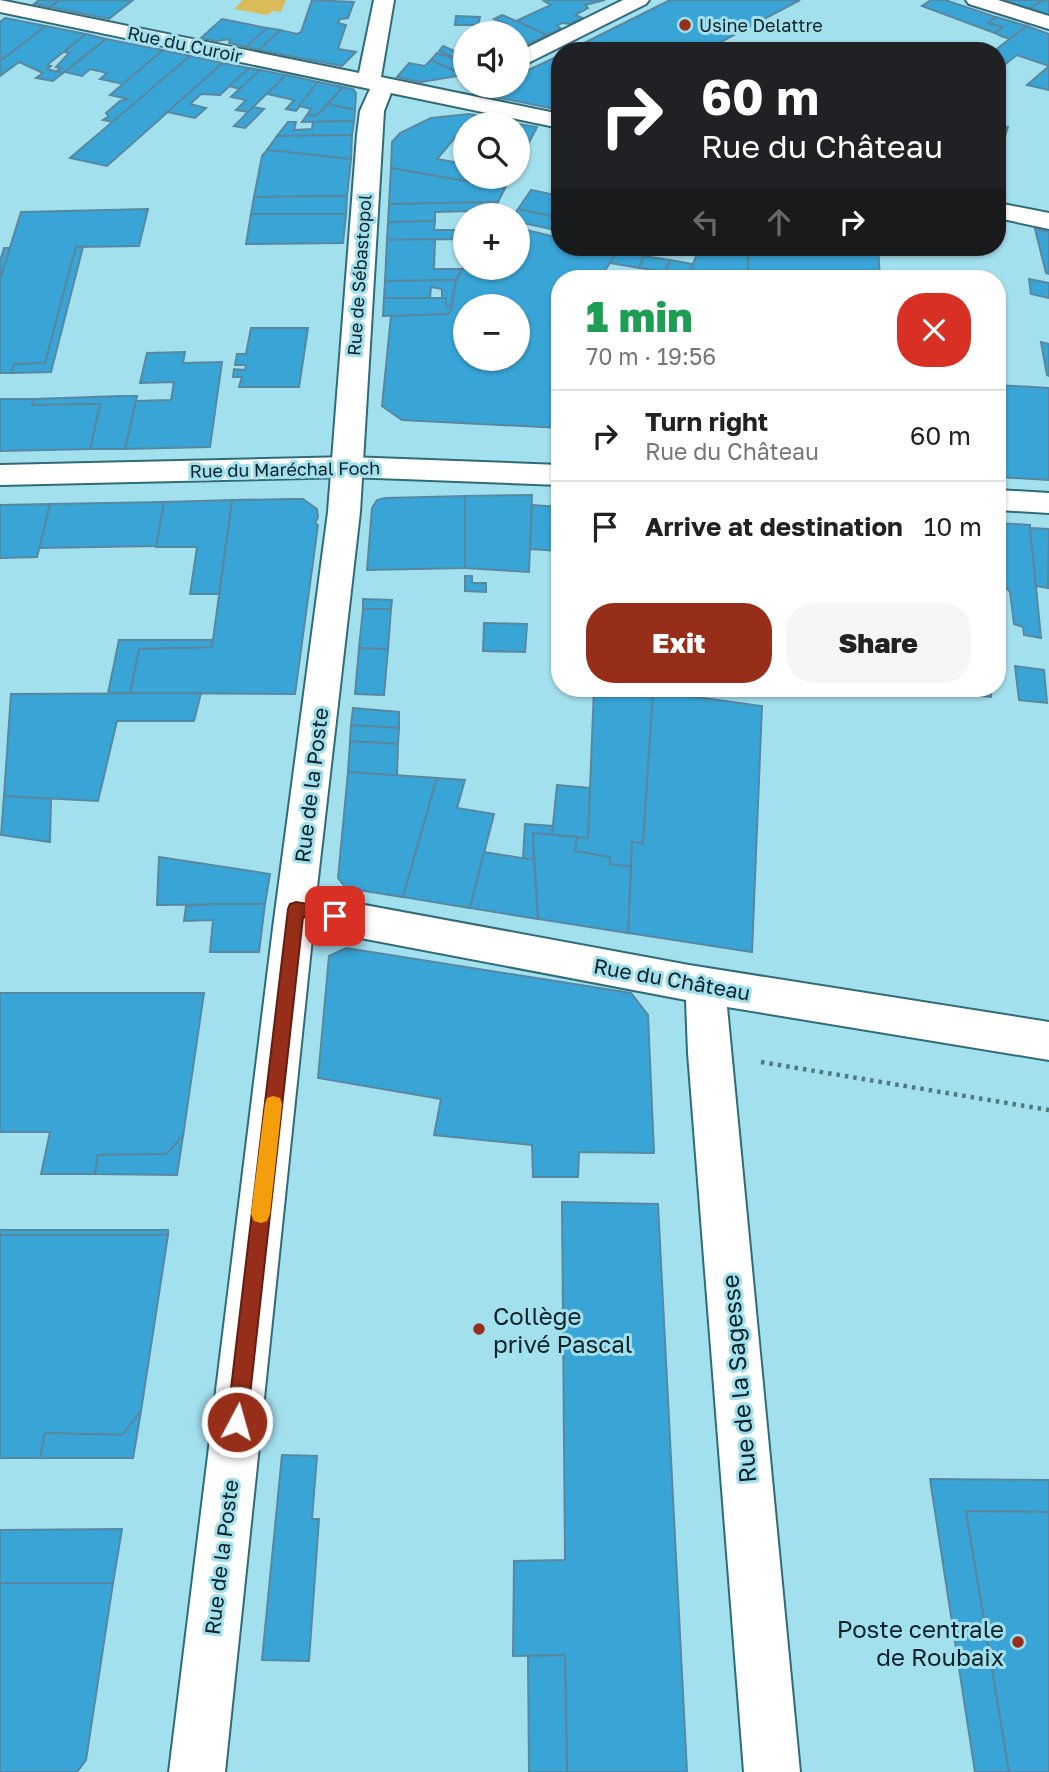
<!DOCTYPE html>
<html lang="en">
<head>
<meta charset="utf-8">
<style>
  body { margin:0; font-family:"Golos Text",sans-serif; background:#f6f6f6; color:#222; height:100vh; display:flex; flex-direction:column; font-size:26px; white-space:nowrap }
  * { box-sizing:border-box; margin:0 }
  p { font-size:23px; color:#767676 }
  .icon { flex:none; width:38px; height:38px; fill:none; stroke:currentColor; stroke-width:2; stroke-linecap:round; stroke-linejoin:round }
  .map { position:relative; flex:1; overflow:hidden }
  .drawer { position:absolute; left:551px; top:270px; width:455px; height:427px; display:flex; flex-direction:column; background:#fff; border-radius:28px; box-shadow:0 2px 5px #0004 }
  .drawer>* { flex:none }
  .guide { position:absolute; left:551px; top:42px; width:455px; height:214px; border-radius:28px; box-shadow:0 2px 5px #0004; background:#202124; color:#fff; overflow:hidden }
  .controls { position:absolute; left:453px; top:21px; display:grid; gap:14px }
  .controls a { display:grid; place-items:center; width:77px; height:77px; border-radius:50%; background:#fff; box-shadow:0 2px 5px #0004; font-size:35px }
  .pin { position:absolute; display:grid; place-items:center; width:60px; height:60px; color:#fff; margin:-30px; border-radius:14px; box-shadow:0 4px 10px #0006 }
  .me { position:absolute; width:77px; margin:-38px; rotate:6deg; stroke-linejoin:round; filter:drop-shadow(0 0 5px #0008) }
  .turn { display:flex; align-items:center; gap:24px; height:147px; padding:0 35px; font-size:32px }
  .turn .icon { width:91px; height:91px; stroke-width:2.5 }
  .turn b { display:block; font-size:49px; line-height:60px }
  .lanes { display:flex; align-items:center; height:66px; padding:0 35px; background:#0003; justify-content:center; gap:35px; direction:ltr }
  .lanes .off { opacity:.35 }
  .round { display:grid; place-items:center; flex:none; width:74px; height:74px; border-radius:28px; background:#f6f6f6 }
  .overview { display:flex; align-items:center; justify-content:space-between; height:119px; padding:0 35px }
  h1 { font-size:42px; font-weight:800; line-height:52px; color:#1e9e55 }
  .primary-button { display:flex; gap:14px; margin-top:auto; padding:14px 35px }
  .primary-button a { flex:1; height:80px; border-radius:28px; background:#972e19; color:#fff; font-size:28px; font-weight:800; line-height:80px; text-align:center }
  .primary-button a+a { background:#f6f6f6; color:#222 }
  ul { padding:0; list-style:none }
  li { display:flex; align-items:center; gap:21px; height:91px; padding:0 35px; border-top:2px solid #e0e0e0 }
  li div { flex:1 }
  li b { display:block; font-size:26px }
  li em { font-style:normal }
  .map>svg:first-child { display:block }
  .green { fill:#d9bc59 }
  .building { fill:#39a5d7; stroke:#5887a0; stroke-width:2; fill-rule:evenodd }
  .lines { fill:none; stroke-linecap:round; stroke-linejoin:round }
  .street-casing { stroke:#306b78; stroke-width:4 }
  .secondary-casing { stroke:#306b78; stroke-width:4 }
  .path { stroke:#4f7881; stroke-width:4.5; stroke-dasharray:3.5 5; stroke-linecap:butt }
  .street { fill:#fff; fill-rule:evenodd }
  .secondary { fill:#fff; fill-rule:evenodd }
  .route { fill:#972e19; stroke:#621e10; stroke-width:2 }
  .slow { fill:#f59e0b }
  .poi-dot { fill:#972e19; stroke:#a3e0ee; stroke-width:2.5 }
  .labels { text-anchor:middle; dominant-baseline:central; stroke-width:6; stroke-linejoin:round; paint-order:stroke }
  .far-poi-label { font-size:18px; fill:#092227; stroke:#a3e0ee; text-anchor:start }
  .far-street-label { font-size:18px; fill:#092227; stroke:#a3e0ee }
  .street-label { font-size:21px; fill:#092227; stroke:#a3e0ee }
  .near-poi-label { font-size:24px; fill:#092227; stroke:#a3e0ee; text-anchor:start }
  .near-street-label { font-size:24px; fill:#092227; stroke:#a3e0ee }
</style>
</head>
<body>
<div class="map">
<svg width="1049" height="1772" viewBox="0 0 1049 1772">
  <rect width="100%" height="100%" fill="#a3e0ee"/>
  <path class="green" d="M 243,0 L 286,0 L 281,12 L 273,11 L 267,15 L 234,9 Z"/>
  <g class="building">
    <path d="M 39,0 L 60,0 L 50,7 L 34,4 Z"/>
    <path d="M 60,0 L 133,0 L 109,19 L 50,7 Z"/>
    <path d="M 312,0 L 354,2 L 348,18 L 340,19 L 338,23 L 346,25 L 338,49 L 356,52 L 342,66 L 259,50 L 280,30 L 297,34 L 301,32 Z"/>
    <path d="M 547,0 L 605,0 L 585,5 L 588,8 L 575,15 L 583,18 L 570,24 L 562,23 L 557,25 L 561,29 L 547,35 L 516,21 L 551,5 L 544,1 Z"/>
    <path d="M 670,0 L 800,0 L 704,51 L 568,51 Z"/>
    <path d="M 931,0 L 945,0 L 996,17 L 988,23 L 1003,27 L 995,33 L 922,6 Z"/>
    <path d="M 1001,0 L 1043,0 L 1030,9 Z"/>
    <path d="M 1043,0 L 1049,0 L 1049,15 L 1030,9 Z"/>
    <path d="M 502,15 L 516,21 L 547,35 L 520,48 L 518,33 L 492,33 L 508,25 L 494,19 Z"/>
    <path d="M 456,16 L 480,17 L 478,25 L 455,25 Z"/>
    <path d="M 996,17 L 1027,26 L 1010,39 L 1001,36 L 995,33 L 1003,27 L 988,23 Z"/>
    <path d="M 5,18 L 46,26 L 3,59 L 0,58 L 0,22 Z"/>
    <path d="M 222,19 L 267,28 L 246,47 L 229,43 L 230,39 L 217,41 L 201,38 Z"/>
    <path d="M 46,26 L 86,34 L 47,65 L 51,66 L 47,69 L 63,73 L 53,81 L 36,78 L 43,73 L 19,62 L 0,76 L 0,61 Z"/>
    <path d="M 1027,26 L 1049,34 L 1049,66 L 1017,55 L 998,70 L 998,51 L 994,51 Z"/>
    <path d="M 267,28 L 280,30 L 259,50 L 246,47 Z"/>
    <path d="M 86,34 L 106,39 L 63,73 L 57,71 L 61,68 L 56,67 L 69,53 L 64,52 Z"/>
    <path d="M 106,39 L 152,48 L 163,50 L 123,84 L 100,79 L 107,73 L 90,69 L 82,76 L 65,72 Z"/>
    <path d="M 443,46 L 459,53 L 466,50 L 466,63 L 439,51 Z"/>
    <path d="M 163,50 L 190,56 L 113,122 L 103,120 L 109,116 L 106,113 L 120,101 L 128,99 L 110,95 Z"/>
    <path d="M 437,53 L 466,63 L 466,74 L 463,75 L 431,60 Z"/>
    <path d="M 560,55 L 560,110 L 490,96 L 487,91 L 497,86 L 518,86 L 518,75 Z"/>
    <path d="M 190,56 L 223,63 L 107,166 L 70,158 Z"/>
    <path d="M 431,60 L 463,75 L 421,82 L 397,77 L 409,63 L 425,66 Z"/>
    <path d="M 223,63 L 249,68 L 220,95 L 201,94 L 190,104 L 206,108 L 195,118 L 167,112 Z"/>
    <path d="M 1049,66 L 1049,90 L 1027,85 Z"/>
    <path d="M 249,68 L 260,70 L 240,89 L 229,86 Z"/>
    <path d="M 260,70 L 286,75 L 248,112 L 236,110 L 246,100 L 231,97 Z"/>
    <path d="M 286,75 L 318,82 L 296,111 L 286,109 L 294,100 L 267,94 Z"/>
    <path d="M 318,82 L 343,87 L 316,116 L 307,115 L 311,109 L 299,106 Z"/>
    <path d="M 343,87 L 353,89 L 356,93 L 355,110 L 328,104 Z"/>
    <path d="M 328,104 L 355,110 L 354,121 L 302,122 L 307,115 L 316,116 Z"/>
    <path d="M 253,107 L 264,109 L 245,128 L 234,126 Z"/>
    <path d="M 469,114 L 492,118 L 495,123 L 466,124 L 466,134 L 459,133 L 437,159 L 466,164 L 466,177 L 511,177 L 505,188 L 391,168 L 392,142 L 400,133 L 431,118 Z"/>
    <path d="M 354,121 L 352,135 L 277,136 L 288,122 L 296,122 L 294,130 L 312,129 L 313,122 Z"/>
    <path d="M 519,124 L 537,127 L 523,154 L 518,153 Z"/>
    <path d="M 998,125 L 1008,127 L 998,157 Z"/>
    <path d="M 352,135 L 351,159 L 267,150 L 277,136 Z"/>
    <path d="M 267,150 L 351,159 L 347,196 L 254,197 L 262,156 Z"/>
    <path d="M 391,168 L 505,188 L 498,202 L 389,204 Z"/>
    <path d="M 531,190 L 560,196 L 560,218 L 518,209 Z"/>
    <path d="M 347,196 L 346,214 L 251,214 L 254,197 Z"/>
    <path d="M 498,202 L 491,215 L 471,215 L 471,211 L 435,212 L 435,221 L 388,222 L 389,204 Z"/>
    <path d="M 148,209 L 139,246 L 76,247 L 45,363 L 14,364 L 11,373 L 0,373 L 0,279 L 21,212 Z"/>
    <path d="M 518,209 L 560,218 L 560,231 L 518,222 L 518,215 L 514,215 Z"/>
    <path d="M 251,214 L 346,214 L 343,243 L 246,244 Z"/>
    <path d="M 435,221 L 434,230 L 466,230 L 466,239 L 387,240 L 388,222 Z"/>
    <path d="M 518,228 L 560,238 L 560,247 L 599,247 L 618,251 L 600,278 L 560,278 L 560,428 L 402,420 L 382,406 L 391,316 L 448,314 L 451,310 L 455,283 L 466,262 L 466,268 L 518,268 ZM 466,306 L 518,306 L 518,359 L 466,359 Z"/>
    <path d="M 1035,229 L 1049,232 L 1049,274 L 1046,273 Z"/>
    <path d="M 435,239 L 434,269 L 462,269 L 456,280 L 385,281 L 387,240 Z"/>
    <path d="M 76,247 L 83,247 L 51,372 L 11,373 L 14,364 L 45,363 Z"/>
    <path d="M 700,247 L 748,247 L 748,278 L 687,278 Z"/>
    <path d="M 748,247 L 878,247 L 880,278 L 748,278 Z"/>
    <path d="M 4,248 L 10,248 L 0,279 L 0,261 Z"/>
    <path d="M 618,251 L 644,256 L 639,268 L 610,263 Z"/>
    <path d="M 644,256 L 670,260 L 665,272 L 639,268 Z"/>
    <path d="M 670,260 L 693,264 L 688,276 L 665,272 Z"/>
    <path d="M 1029,279 L 1049,283 L 1049,298 L 1031,294 Z"/>
    <path d="M 456,280 L 451,306 L 446,306 L 446,298 L 442,298 L 442,289 L 431,287 L 430,298 L 384,298 L 385,281 Z"/>
    <path d="M 384,298 L 446,298 L 446,306 L 451,306 L 451,310 L 448,314 L 383,316 Z"/>
    <path d="M 251,328 L 308,328 L 299,387 L 239,387 L 242,377 L 233,377 L 234,369 L 245,370 L 246,365 L 235,365 L 237,354 L 246,354 Z"/>
    <path d="M 1041,342 L 1049,344 L 1049,376 L 1047,375 Z"/>
    <path d="M 185,352 L 183,363 L 222,362 L 210,447 L 125,449 L 136,401 L 171,400 L 174,382 L 140,383 L 147,353 Z"/>
    <path d="M 998,385 L 1049,388 L 1049,480 L 998,477 Z"/>
    <path d="M 122,396 L 137,396 L 125,449 L 90,449 L 100,404 L 32,405 L 34,399 Z"/>
    <path d="M 0,399 L 34,399 L 32,405 L 100,404 L 90,449 L 0,451 Z"/>
    <path d="M 532,495 L 529,572 L 465,568 L 465,496 Z"/>
    <path d="M 465,496 L 465,568 L 367,570 L 372,508 L 377,500 L 385,498 Z"/>
    <path d="M 292,499 L 303,499 L 317,509 L 318,517 L 315,523 L 318,525 L 295,694 L 130,693 L 139,649 L 212,647 L 232,500 Z"/>
    <path d="M 232,500 L 219,594 L 190,594 L 197,547 L 156,547 L 164,502 Z"/>
    <path d="M 164,502 L 156,546 L 39,548 L 50,504 Z"/>
    <path d="M 50,504 L 37,557 L 0,558 L 0,505 Z"/>
    <path d="M 532,505 L 560,507 L 560,551 L 530,549 Z"/>
    <path d="M 998,523 L 1030,525 L 1041,638 L 1024,635 L 1023,627 L 1014,624 L 1010,592 L 1004,586 L 1003,568 L 998,568 Z"/>
    <path d="M 1030,528 L 1049,529 L 1048,588 L 1036,586 Z"/>
    <path d="M 998,568 L 1003,568 L 1004,586 L 998,586 Z"/>
    <path d="M 465,576 L 472,576 L 472,583 L 486,583 L 486,592 L 465,591 Z"/>
    <path d="M 363,599 L 392,600 L 391,609 L 363,609 Z"/>
    <path d="M 363,609 L 391,609 L 388,649 L 359,648 Z"/>
    <path d="M 484,623 L 527,624 L 525,652 L 483,651 Z"/>
    <path d="M 119,640 L 212,640 L 212,647 L 139,649 L 130,693 L 108,693 Z"/>
    <path d="M 359,648 L 388,649 L 384,695 L 355,694 Z"/>
    <path d="M 1015,666 L 1044,670 L 1047,703 L 1019,700 Z"/>
    <path d="M 594,688 L 654,688 L 643,844 L 632,842 L 631,867 L 610,864 L 610,857 L 575,851 L 577,837 L 588,838 Z"/>
    <path d="M 945,688 L 991,688 L 991,697 L 946,693 Z"/>
    <path d="M 653,691 L 762,706 L 752,952 L 628,933 L 632,842 L 643,844 Z"/>
    <path d="M 201,693 L 194,721 L 117,721 L 98,801 L 4,796 L 11,694 Z"/>
    <path d="M 353,708 L 399,712 L 399,728 L 351,725 Z"/>
    <path d="M 351,725 L 399,728 L 398,744 L 350,741 Z"/>
    <path d="M 350,741 L 398,744 L 397,776 L 348,772 Z"/>
    <path d="M 348,772 L 437,778 L 403,897 L 346,888 L 338,878 Z"/>
    <path d="M 437,778 L 465,780 L 457,808 L 494,814 L 470,908 L 403,897 Z"/>
    <path d="M 557,785 L 590,788 L 588,838 L 552,835 Z"/>
    <path d="M 4,796 L 51,799 L 50,842 L 1,835 Z"/>
    <path d="M 525,824 L 553,826 L 552,835 L 533,833 L 534,860 L 523,858 Z"/>
    <path d="M 533,833 L 577,837 L 575,851 L 610,857 L 610,864 L 631,867 L 628,933 L 538,919 Z"/>
    <path d="M 484,852 L 534,860 L 538,919 L 470,908 Z"/>
    <path d="M 159,857 L 270,874 L 265,904 L 157,905 Z"/>
    <path d="M 216,904 L 265,904 L 259,952 L 210,952 L 213,920 L 184,921 L 186,906 Z"/>
    <path d="M 346,948 L 631,993 L 648,1015 L 654,1153 L 579,1152 L 578,1177 L 533,1177 L 532,1145 L 434,1135 L 441,1099 L 318,1078 L 329,956 Z"/>
    <path d="M 0,993 L 204,993 L 183,1136 L 166,1154 L 98,1155 L 95,1174 L 41,1174 L 50,1132 L 0,1132 Z"/>
    <path d="M 183,1136 L 177,1175 L 95,1174 L 98,1155 L 166,1154 Z"/>
    <path d="M 562,1202 L 658,1204 L 687,1772 L 567,1772 L 565,1655 L 513,1656 L 514,1561 L 565,1560 Z"/>
    <rect x="0" y="1230" width="168" height="5"/>
    <path d="M 0,1235 L 168,1235 L 141,1411 L 122,1435 L 45,1433 L 40,1458 L 0,1458 Z"/>
    <path d="M 141,1411 L 133,1458 L 40,1458 L 45,1433 L 122,1435 Z"/>
    <path d="M 282,1455 L 317,1456 L 312,1519 L 319,1519 L 309,1661 L 262,1660 Z"/>
    <path d="M 930,1479 L 1049,1480 L 1049,1512 L 966,1511 L 1009,1772 L 975,1772 Z"/>
    <path d="M 966,1511 L 1049,1512 L 1049,1772 L 1009,1772 Z"/>
    <path d="M 122,1529 L 113,1583 L 0,1583 L 0,1530 Z"/>
    <path d="M 0,1583 L 113,1583 L 86,1760 L 77,1772 L 0,1772 Z"/>
    <path d="M 565,1655 L 567,1772 L 529,1772 L 528,1656 Z"/>
  </g>
  <g class="lines">
    <g class="street-casing">
      <g id="street">
        <path d="M 0,0 L 359,73 L 374,0 L 394,0 L 381,77 L 560,114 L 560,128 L 391,93 L 384,111 L 360,512 L 316,896 L 689,965 L 1049,1022 L 1049,1060 L 727,1007 L 800,1772 L 744,1772 L 688,1053 L 686,1000 L 313,929 L 225,1772 L 169,1772 L 273,928 L 328,512 L 357,135 L 360,111 L 370,89 L 0,12 Z"/>
        <path d="M 623,0 L 649,0 L 646,4 L 518,68 L 518,52 Z"/>
        <path d="M 966,0 L 998,0 L 1049,16 L 1049,29 L 969,4 Z"/>
        <path d="M 998,203 L 1049,213 L 1049,229 L 998,218 Z"/>
      </g>
    </g>
    <g class="secondary-casing">
      <g id="secondary">
        <path d="M 349,457 L 560,465 L 560,485 L 349,477 L 0,485 L 0,465 Z"/>
        <path d="M 998,490 L 1049,493 L 1049,513 L 998,510 Z"/>
      </g>
    </g>
    <path class="path" d="M 761,1062 L 1049,1110"/>
    <use href="#street" class="street"/>
    <use href="#secondary" class="secondary"/>
  </g>
  <path class="route" d="M 296,902 L 335,909 L 340,911 L 343,916 L 340,921 L 335,923 L 303,917 L 247,1422 L 244,1429 L 237,1432 L 230,1429 L 227,1422 L 288,909 L 290,904 Z"/>
  <path class="slow" d="M 273,1096 L 280,1098 L 282,1104 L 270,1214 L 267,1221 L 261,1223 L 254,1221 L 251,1214 L 265,1104 L 267,1098 Z"/>
  <g class="poi-dot">
    <circle cx="685" cy="25" r="7"/>
    <circle cx="479" cy="1329" r="7"/>
    <circle cx="1018" cy="1642" r="7"/>
  </g>
  <g class="labels">
    <g class="far-poi-label">
      <text x="699" y="25">Usine Delattre</text>
    </g>
    <g class="far-street-label">
      <text transform="translate(185 44) rotate(12)">Rue du Curoir</text>
      <text transform="translate(359 275) rotate(-86)">Rue de Sébastopol</text>
      <text transform="translate(285 469) rotate(-1)">Rue du Maréchal Foch</text>
    </g>
    <g class="street-label">
      <text transform="translate(311 785) rotate(-83)">Rue de la Poste</text>
      <text transform="translate(672 979) rotate(10)">Rue du Château</text>
      <text transform="translate(221 1557) rotate(-83)">Rue de la Poste</text>
    </g>
    <g class="near-poi-label">
      <text x="493" y="1315">Collège<tspan x="493" dy="28">privé Pascal</tspan></text>
      <text x="1004" y="1628" text-anchor="end">Poste centrale<tspan x="1004" dy="28">de Roubaix</tspan></text>
    </g>
    <g class="near-street-label">
      <text transform="translate(738 1379) rotate(-95)">Rue de la Sagesse</text>
    </g>
  </g>
</svg>
<div class="controls">
<a><svg class="icon" aria-label="sound" viewBox="0 0 24 24"><path d="M4 9h4l5-4v14l-5-4H4zM17 9q2 3 0 6"/></svg></a>
<a><svg class="icon" aria-label="search" viewBox="0 0 24 24"><circle cx="10" cy="10" r="6"/><path d="M15 15l6 6"/></svg></a>
<a>+</a>
<a>−</a>
</div>
<div class="pin" style="left:335px;top:916px;background:#d93025"><svg class="icon" aria-label="arrive" viewBox="0 0 24 24"><path d="M6 21V4h12l-3 4 3 4H6"/></svg></div>
<svg class="me" style="left:237px;top:1422px" viewBox="-20 -20 40 40"><circle r="17" fill="#972e19" stroke="#fff" stroke-width="3"/><path d="M0-11L8 9 0 5-8 9z" fill="#fff"/></svg>
<div class="guide">
<div class="turn"><svg class="icon" aria-label="right" viewBox="0 0 24 24"><path d="M7 20v-9h11M14 6l5 5-5 5"/></svg><div><b>60 m</b>Rue du Château</div></div>
<div class="lanes"><svg class="icon off" aria-label="left" viewBox="0 0 24 24"><path d="M17 20v-9H6M10 6l-5 5 5 5"/></svg><svg class="icon off" aria-label="ahead" viewBox="0 0 24 24"><path d="M12 20V5M6 11l6-6 6 6"/></svg><svg class="icon" aria-label="right" viewBox="0 0 24 24"><path d="M7 20v-9h11M14 6l5 5-5 5"/></svg></div>
</div>
<section class="drawer">
<div class="overview"><div><h1>1 min</h1><p>70 m · 19:56</p></div><a class="round" style="background:#d93025;color:#fff"><svg class="icon" aria-label="close" viewBox="0 0 24 24"><path d="M6 6l12 12M18 6L6 18"/></svg></a></div>
<ul>
<li><svg class="icon" aria-label="right" viewBox="0 0 24 24"><path d="M7 20v-9h11M14 6l5 5-5 5"/></svg><div><b>Turn right</b><p>Rue du Château</p></div><em>60 m</em></li>
<li><svg class="icon" aria-label="arrive" viewBox="0 0 24 24"><path d="M6 21V4h12l-3 4 3 4H6"/></svg><div><b>Arrive at destination</b></div><em>10 m</em></li>
</ul>
<div class="primary-button"><a>Exit</a><a>Share</a></div>
</section>
</div>
</body>
</html>
